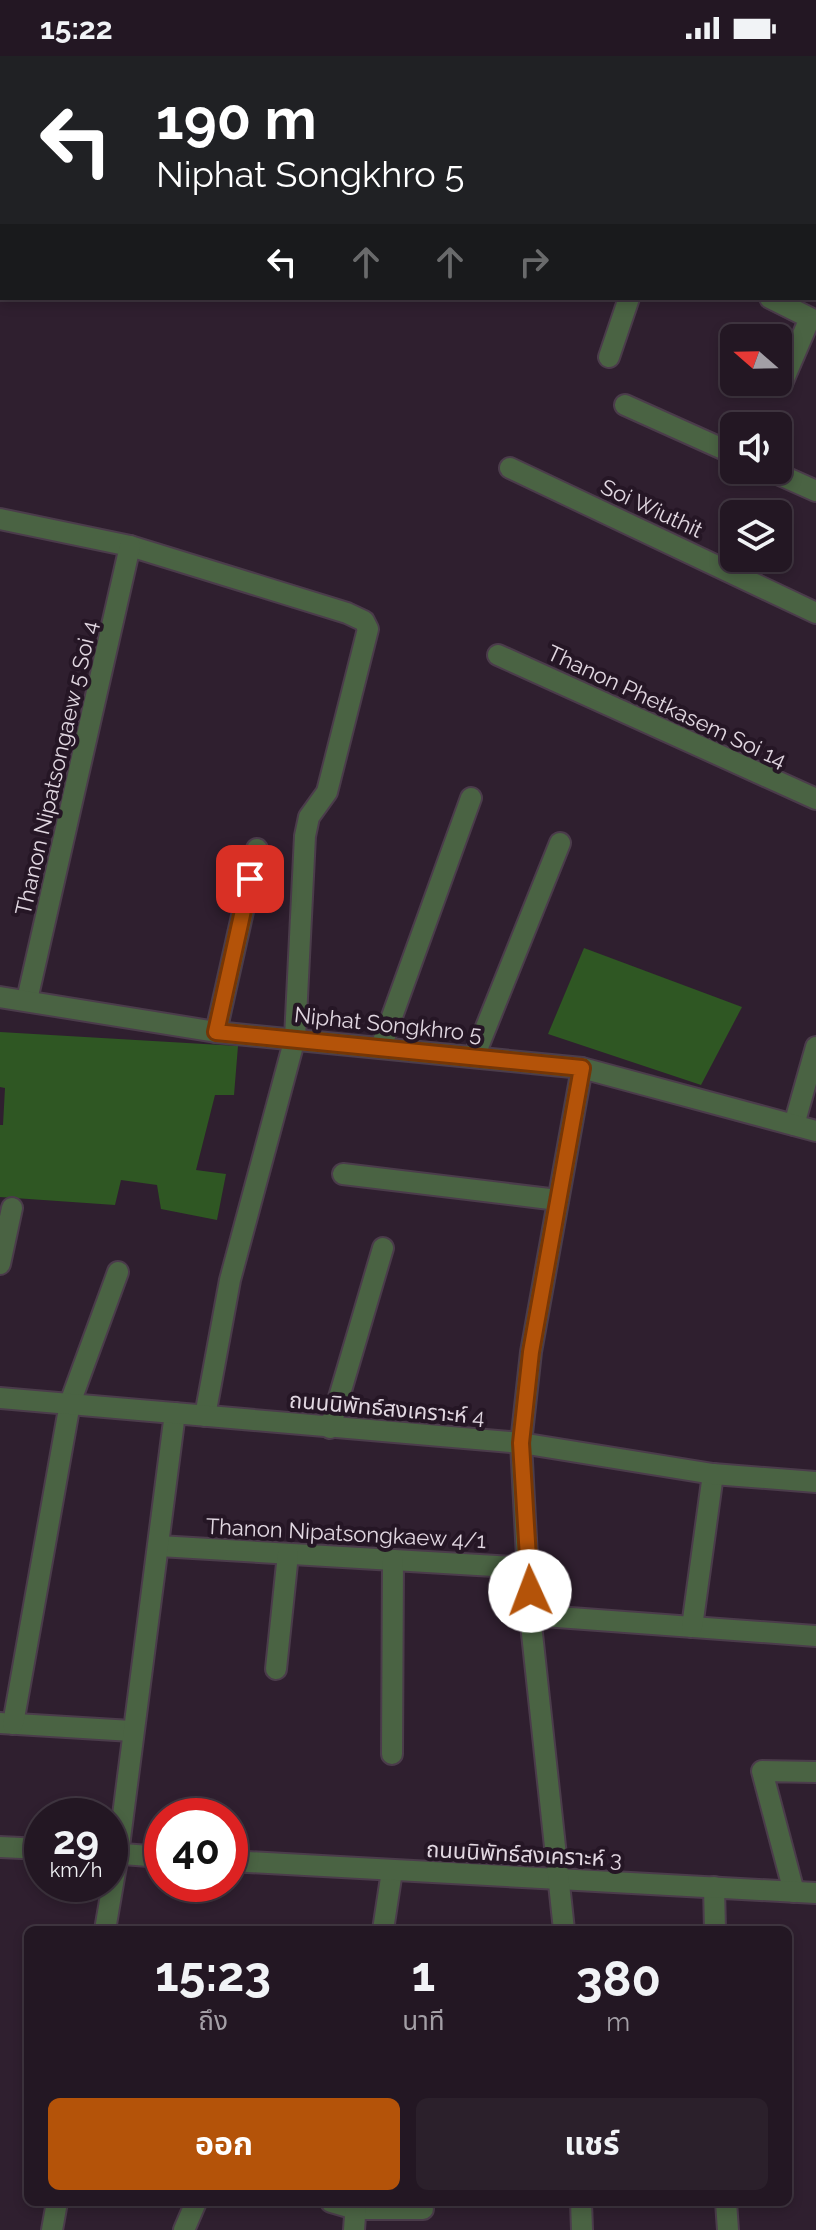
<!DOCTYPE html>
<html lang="th">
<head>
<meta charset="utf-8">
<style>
  body { margin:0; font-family:Raleway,"Noto Sans Thai",sans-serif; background:#2b202b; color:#f1f3f6; height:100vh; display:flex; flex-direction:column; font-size:30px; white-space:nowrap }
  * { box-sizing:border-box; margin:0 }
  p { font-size:26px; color:#a39fa6 }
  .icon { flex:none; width:44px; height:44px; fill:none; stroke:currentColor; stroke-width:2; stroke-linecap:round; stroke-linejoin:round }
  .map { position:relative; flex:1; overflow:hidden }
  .side { position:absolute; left:24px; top:1870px; width:768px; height:280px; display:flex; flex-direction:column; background:#231723; border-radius:12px; box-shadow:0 4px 12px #0003,0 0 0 2px #403641 }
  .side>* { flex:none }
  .top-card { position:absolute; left:0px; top:0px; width:816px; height:244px; box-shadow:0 4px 12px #0003,0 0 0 2px #403641; background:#202124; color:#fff; overflow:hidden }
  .needle { width:52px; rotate:290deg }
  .buttons { position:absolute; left:720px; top:268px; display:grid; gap:16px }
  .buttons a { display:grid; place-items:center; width:72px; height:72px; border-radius:12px; background:#231723; box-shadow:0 4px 12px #0003,0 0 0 2px #403641; font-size:40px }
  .speed { position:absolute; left:24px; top:1742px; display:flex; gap:16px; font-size:40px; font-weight:700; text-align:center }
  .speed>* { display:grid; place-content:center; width:104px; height:104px; border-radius:50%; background:#231723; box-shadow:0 4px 12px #0003,0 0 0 2px #403641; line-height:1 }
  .speed small { font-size:20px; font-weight:400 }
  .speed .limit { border:12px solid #d22; background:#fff; color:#111 }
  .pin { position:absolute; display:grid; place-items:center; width:68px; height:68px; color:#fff; margin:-34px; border-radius:16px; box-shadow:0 4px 12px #0006 }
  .me { position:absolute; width:88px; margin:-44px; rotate:358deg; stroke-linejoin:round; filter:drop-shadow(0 0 6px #0008) }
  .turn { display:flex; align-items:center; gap:28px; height:168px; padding:0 24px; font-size:36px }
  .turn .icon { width:104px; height:104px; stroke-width:2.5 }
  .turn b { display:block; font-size:56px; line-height:68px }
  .lanes { display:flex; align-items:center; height:76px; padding:0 24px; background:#0003; justify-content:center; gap:40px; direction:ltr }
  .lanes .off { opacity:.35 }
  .eta { display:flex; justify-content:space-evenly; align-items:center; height:136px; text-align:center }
  .eta b { font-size:48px; font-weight:700; line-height:56px }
  .action { display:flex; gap:16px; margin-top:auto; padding:16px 24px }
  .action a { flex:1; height:92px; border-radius:12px; background:#b45309; color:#fff; font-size:32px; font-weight:700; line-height:92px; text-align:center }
  .action a+a { background:#2b202b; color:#f1f3f6 }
  .status { display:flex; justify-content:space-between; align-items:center; height:56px; padding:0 40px; background:#231723; direction:ltr }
  .status svg { height:22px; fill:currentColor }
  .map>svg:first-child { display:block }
  .green { fill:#2f5723 }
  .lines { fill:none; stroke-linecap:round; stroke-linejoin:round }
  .minor-casing { stroke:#4b3c4b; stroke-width:24 }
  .tertiary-casing { stroke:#4b3c4b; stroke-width:24 }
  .minor { stroke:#4a6343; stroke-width:20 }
  .tertiary { stroke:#4a6343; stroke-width:20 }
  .route-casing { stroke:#753606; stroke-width:20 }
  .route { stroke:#b45309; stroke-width:14 }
  .labels { text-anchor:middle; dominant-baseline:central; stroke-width:8; stroke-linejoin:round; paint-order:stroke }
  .street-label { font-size:22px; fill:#e1d7e1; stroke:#251625 }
</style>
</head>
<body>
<div class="status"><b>15:22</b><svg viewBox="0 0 49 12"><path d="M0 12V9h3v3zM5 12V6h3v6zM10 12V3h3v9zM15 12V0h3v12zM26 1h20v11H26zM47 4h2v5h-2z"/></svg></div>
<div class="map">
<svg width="816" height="2174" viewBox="0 0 816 2174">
  <rect width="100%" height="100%" fill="#2f1f2f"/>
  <g class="green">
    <path d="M 584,892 L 742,951 L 701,1029 L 548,978 Z"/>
    <path d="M 0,976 L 238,990 L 234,1039 L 215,1039 L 196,1114 L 226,1118 L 217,1164 L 161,1153 L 157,1129 L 121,1124 L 115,1149 L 0,1141 L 0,1069 L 3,1069 L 5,1032 L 0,1031 Z"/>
  </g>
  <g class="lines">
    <g class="minor-casing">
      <g id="minor">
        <path d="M 719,2 L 720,0"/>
        <path d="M 814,101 L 816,106"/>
        <path d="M 814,146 L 816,140"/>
        <path d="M 770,242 L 810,262 L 783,325"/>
        <path d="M 609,301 L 629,242"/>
        <path d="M 625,349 L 734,398"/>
        <path d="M 510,412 L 816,557"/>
        <path d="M 769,414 L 816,435"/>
        <path d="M 0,463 L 130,490 L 347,557 L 364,565 L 368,573 L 327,736 L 309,761 L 305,780 L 295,982 L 230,1224 L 205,1360"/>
        <path d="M 498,599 L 816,743"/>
        <path d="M 27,944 L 130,490"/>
        <path d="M 216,976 L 257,793"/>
        <path d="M 381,991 L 471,742"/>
        <path d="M 474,1001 L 560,787"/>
        <path d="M 794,1069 L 816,991"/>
        <path d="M 343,1118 L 558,1144"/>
        <path d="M 0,1208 L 12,1152"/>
        <path d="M 330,1372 L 383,1192"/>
        <path d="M 159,1490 L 529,1512"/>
        <path d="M 530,1559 L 816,1580"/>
        <path d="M 692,1571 L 713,1418"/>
        <path d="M 276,1613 L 288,1498"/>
        <path d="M 0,1667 L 132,1675"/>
        <path d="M 13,1668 L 70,1347 L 118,1216"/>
        <path d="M 392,1698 L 393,1504"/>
        <path d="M 714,1831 L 715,1874"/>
        <path d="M 794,1836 L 762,1715 L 816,1716"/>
        <path d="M 105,1874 L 118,1798 L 175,1357"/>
        <path d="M 383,1874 L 392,1815"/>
        <path d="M 331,2146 L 355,2153 L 423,2153"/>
        <path d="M 726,2146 L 728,2174"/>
        <path d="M 52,2174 L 57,2146"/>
        <path d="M 184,2174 L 196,2146"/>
        <path d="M 354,2174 L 356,2146"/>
      </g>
    </g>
    <g class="tertiary-casing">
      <g id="tertiary">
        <path d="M 0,941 L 216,976 L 582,1012 L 816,1075"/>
        <path d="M 0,1342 L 521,1387 L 713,1418 L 816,1426"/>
        <path d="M 0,1791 L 42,1793"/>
        <path d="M 110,1797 L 162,1801"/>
        <path d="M 230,1805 L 816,1837"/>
        <path d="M 564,1874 L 530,1559 L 521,1387 L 531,1296 L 582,1012"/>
        <path d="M 581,2146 L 582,2174"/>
      </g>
    </g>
    <use href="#minor" class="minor"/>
    <use href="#tertiary" class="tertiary"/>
  </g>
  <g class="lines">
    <g class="route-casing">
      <path id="route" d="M 250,823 L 216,976 L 582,1012 L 531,1296 L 521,1387 L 530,1535"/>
    </g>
    <use href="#route" class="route"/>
  </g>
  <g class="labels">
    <g class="street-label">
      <text transform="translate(652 452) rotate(25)">Soi Wiuthit</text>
      <text transform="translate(667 650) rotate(25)">Thanon Phetkasem Soi 14</text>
      <text transform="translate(56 712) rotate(-77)">Thanon Nipatsongaew 5 Soi 4</text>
      <text transform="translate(388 968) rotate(6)">Niphat Songkhro 5</text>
      <text transform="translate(387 1352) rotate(5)">ถนนนิพัทธ์สงเคราะห์ 4</text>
      <text transform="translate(346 1477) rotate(3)">Thanon Nipatsongkaew 4/1</text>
      <text transform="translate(524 1798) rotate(3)">ถนนนิพัทธ์สงเคราะห์ 3</text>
    </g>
  </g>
</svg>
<div class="buttons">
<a><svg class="needle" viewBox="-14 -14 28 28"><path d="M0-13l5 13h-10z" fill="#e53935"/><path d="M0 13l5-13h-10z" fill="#a39fa6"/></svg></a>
<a><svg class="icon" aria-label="sound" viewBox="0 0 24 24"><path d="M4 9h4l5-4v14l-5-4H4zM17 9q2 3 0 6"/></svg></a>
<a><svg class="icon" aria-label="layers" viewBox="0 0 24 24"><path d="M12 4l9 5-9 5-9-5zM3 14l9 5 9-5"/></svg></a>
</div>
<div class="speed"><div>29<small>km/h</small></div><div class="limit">40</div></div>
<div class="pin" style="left:250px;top:823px;background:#d93025"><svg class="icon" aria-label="arrive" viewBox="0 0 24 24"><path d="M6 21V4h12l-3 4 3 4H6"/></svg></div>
<svg class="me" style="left:530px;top:1535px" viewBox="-20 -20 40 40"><circle r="19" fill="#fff"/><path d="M0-13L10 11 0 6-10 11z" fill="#b45309"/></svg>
<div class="top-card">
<div class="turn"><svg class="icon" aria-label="left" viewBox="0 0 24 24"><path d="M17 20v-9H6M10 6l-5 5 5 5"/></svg><div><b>190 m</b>Niphat Songkhro 5</div></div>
<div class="lanes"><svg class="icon" aria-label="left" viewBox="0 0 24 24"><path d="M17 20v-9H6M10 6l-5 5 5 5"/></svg><svg class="icon off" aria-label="ahead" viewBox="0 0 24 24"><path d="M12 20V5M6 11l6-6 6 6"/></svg><svg class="icon off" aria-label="ahead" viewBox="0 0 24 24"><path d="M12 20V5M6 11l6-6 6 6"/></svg><svg class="icon off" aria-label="right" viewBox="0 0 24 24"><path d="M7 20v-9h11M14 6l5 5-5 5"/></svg></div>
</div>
<section class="side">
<div class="eta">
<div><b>15:23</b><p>ถึง</p></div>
<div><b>1</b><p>นาที</p></div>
<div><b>380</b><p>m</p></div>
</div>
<div class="action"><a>ออก</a><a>แชร์</a></div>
</section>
</div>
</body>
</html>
